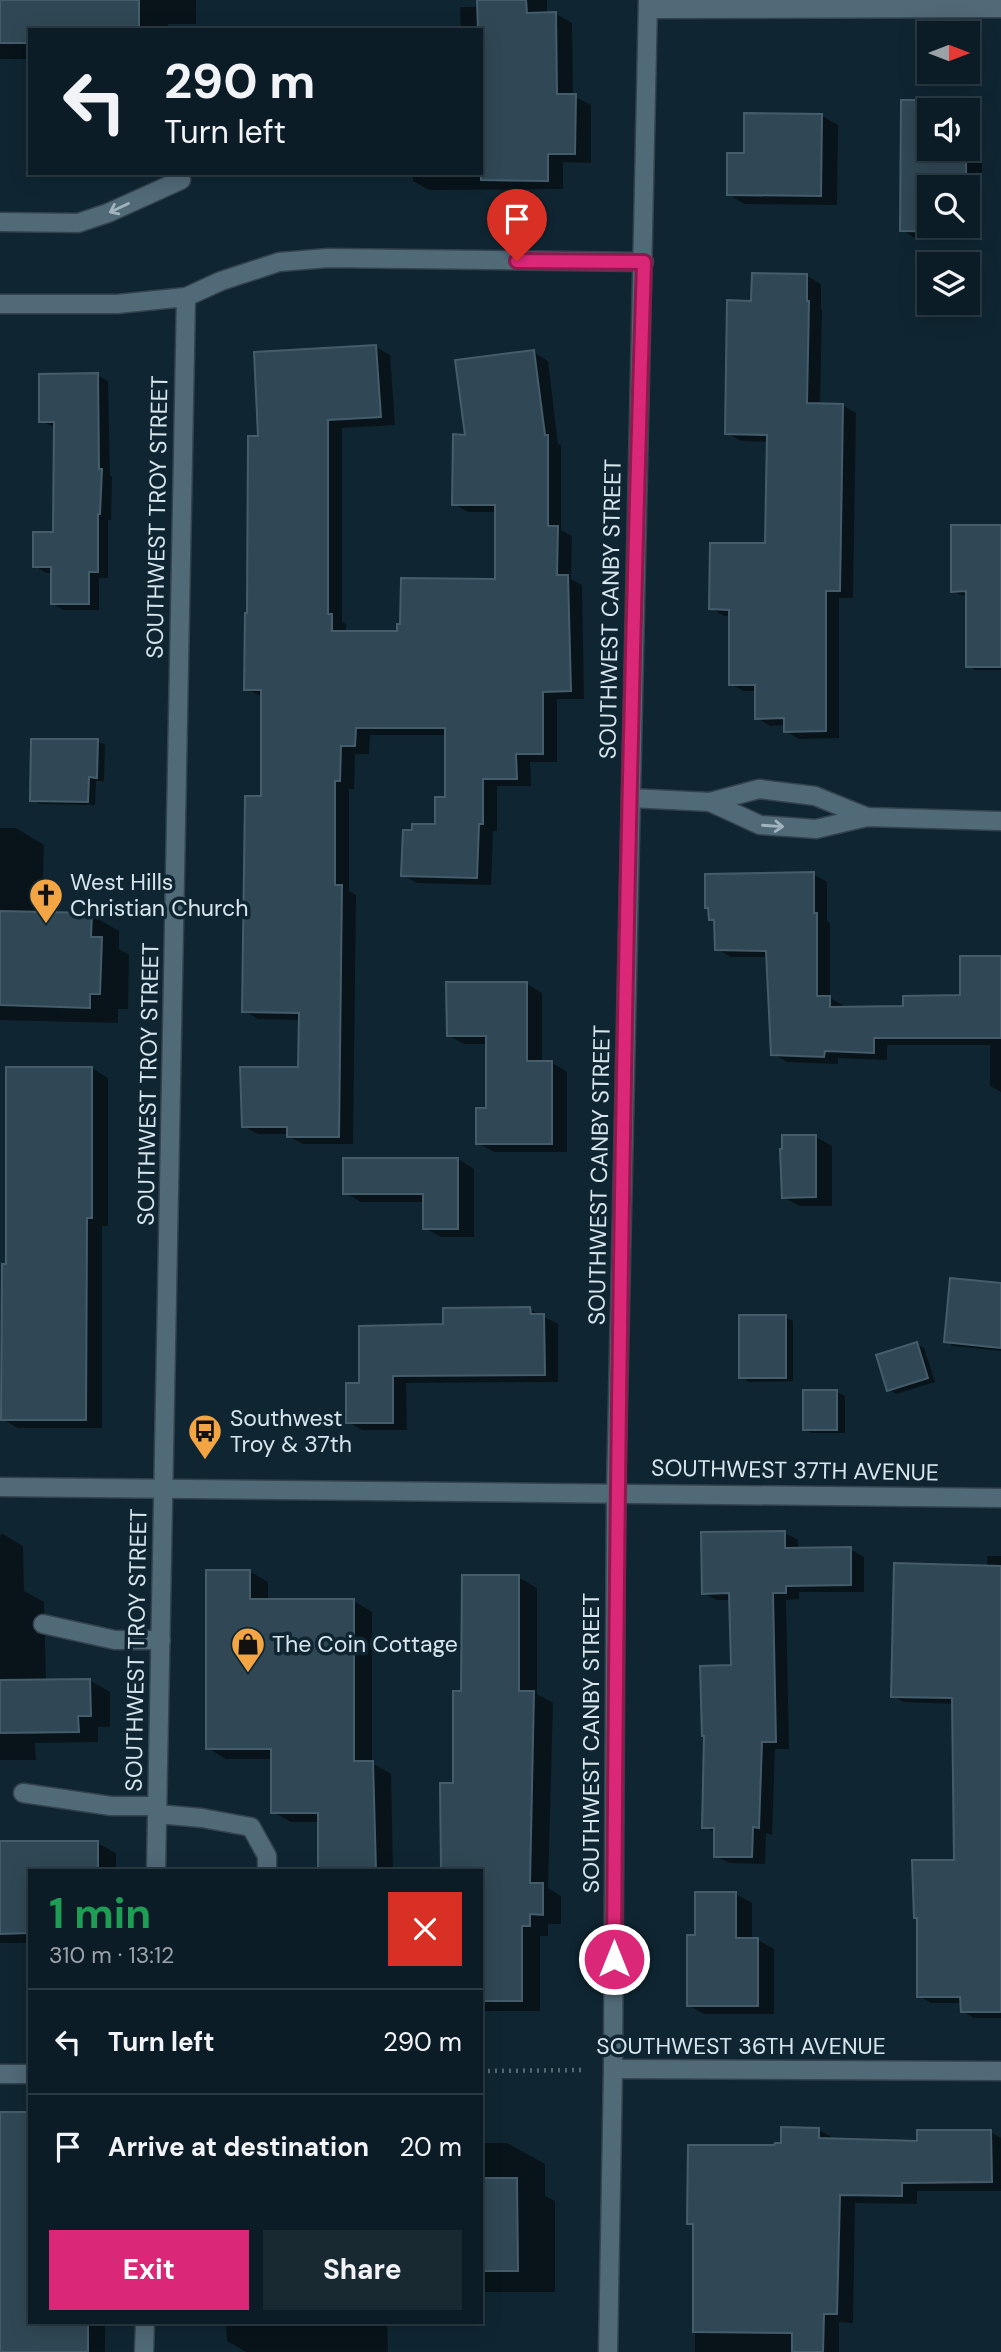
<!DOCTYPE html>
<html lang="en">
<head>
<meta charset="utf-8">
<style>
  body { margin:0; font-family:"DM Sans",sans-serif; background:#192932; color:#f1f3f6; height:100vh; display:flex; flex-direction:column; font-size:26px; white-space:nowrap }
  * { box-sizing:border-box; margin:0 }
  p { font-size:23px; color:#9aa1a7 }
  .icon { flex:none; width:38px; height:38px; fill:none; stroke:currentColor; stroke-width:2; stroke-linecap:round; stroke-linejoin:round }
  .map { position:relative; flex:1; overflow:hidden }
  .drawer { position:absolute; left:28px; top:1869px; width:455px; height:455px; display:flex; flex-direction:column; background:#0b1c26; border-radius:0px; box-shadow:0 4px 18px #0003,0 0 0 2px #2b3a43 }
  .drawer>* { flex:none }
  .top-card { position:absolute; left:28px; top:28px; width:455px; height:147px; border-radius:0px; box-shadow:0 4px 18px #0003,0 0 0 2px #2b3a43; background:#0b1c26; color:#f1f3f6; overflow:hidden }
  .needle { width:46px; rotate:90deg }
  .buttons { position:absolute; left:917px; top:21px; display:grid; gap:14px }
  .buttons a { display:grid; place-items:center; width:63px; height:63px; border-radius:0px; background:#0b1c26; box-shadow:0 4px 18px #0003,0 0 0 2px #2b3a43; font-size:35px }
  .pin { position:absolute; display:grid; place-items:center; width:60px; height:60px; color:#fff; margin:-72px -30px; border-radius:50% 50% 50% 0; rotate:-45deg; box-shadow:0 0 7px #0007 }
  .pin .icon { rotate:45deg }
  .me { position:absolute; width:77px; margin:-38px; rotate:0deg; stroke-linejoin:round; filter:drop-shadow(0 0 5px #0008) }
  .turn { display:flex; align-items:center; gap:24px; height:147px; padding:0 21px; font-size:32px }
  .turn .icon { width:91px; height:91px; stroke-width:2.5 }
  .turn b { display:block; font-size:49px; line-height:60px }
  .round { display:grid; place-items:center; flex:none; width:74px; height:74px; border-radius:0px; background:#192932 }
  .overview { display:flex; align-items:center; justify-content:space-between; height:119px; padding:0 21px }
  h1 { font-size:42px; font-weight:700; line-height:52px; color:#1e9e55 }
  .cta { display:flex; gap:14px; margin-top:auto; padding:14px 21px }
  .cta a { flex:1; height:80px; border-radius:0px; background:#db2777; color:#fff; font-size:28px; font-weight:700; line-height:80px; text-align:center }
  .cta a+a { background:#192932; color:#f1f3f6 }
  ul { padding:0; list-style:none }
  li { display:flex; align-items:center; gap:21px; height:105px; padding:0 21px; border-top:2px solid #2b3a43 }
  li div { flex:1 }
  li b { display:block; font-size:26px }
  li em { font-style:normal }
  .map>svg:first-child { display:block }
  .shadow { fill:#0007; fill-rule:evenodd }
  .building { fill:#304855; stroke:#455d6b; stroke-width:2 }
  .lines { fill:none; stroke-linecap:round; stroke-linejoin:round }
  .service-casing { stroke:#34424d; stroke-width:21 }
  .minor-casing { stroke:#34424d; stroke-width:21 }
  .tertiary-casing { stroke:#34424d; stroke-width:21 }
  .path { stroke:#556973; stroke-width:4.5; stroke-dasharray:2 5; stroke-linecap:butt }
  .service { stroke:#516a78; stroke-width:18 }
  .minor { stroke:#516a78; stroke-width:18 }
  .tertiary { stroke:#516a78; stroke-width:18 }
  .oneway { stroke:#a1b4be }
  .route-casing { stroke:#8e194d; stroke-width:18 }
  .route { stroke:#db2777; stroke-width:12 }
  .labels { text-anchor:middle; dominant-baseline:central; stroke-width:7; stroke-linejoin:round; paint-order:stroke }
  .street-label { font-size:23px; fill:#d7e5ed; stroke:#0f2632 }
  .poi-label { font-size:23px; fill:#d7e5ed; stroke:#0f2632; text-anchor:start }
</style>
</head>
<body>
<div class="map">
<svg width="1001" height="2352" viewBox="0 0 1001 2352">
  <rect width="100%" height="100%" fill="#0f2632"/>
  <g class="shadow">
    <path d="M 0,0 L 196,0 L 196,24 L 168,24 L 168,30 L 30,30 L 30,59 L 0,59 Z"/>
    <path d="M 478,0 L 547,0 L 547,14 L 556,14 L 572,23 L 573,96 L 591,105 L 591,163 L 563,162 L 563,189 L 429,190 L 413,181 L 413,173 L 481,173 L 481,30 L 461,30 L 460,7 L 478,7 Z"/>
    <path d="M 903,102 L 966,102 L 982,111 L 982,240 L 918,240 L 902,230 ZM 929,110 L 968,110 L 968,149 L 929,149 ZM 929,187 L 968,187 L 968,226 L 929,226 Z"/>
    <path d="M 822,116 L 838,125 L 837,205 L 744,204 L 728,194 L 746,155 Z"/>
    <path d="M 807,276 L 821,284 L 821,309 L 822,310 L 820,405 L 842,405 L 856,413 L 853,598 L 839,598 L 839,738 L 799,739 L 785,731 L 785,725 L 770,726 L 757,718 L 757,691 L 744,691 L 730,684 L 730,616 L 724,616 L 711,608 L 766,545 L 768,442 L 741,441 L 727,433 L 753,302 Z"/>
    <path d="M 376,347 L 390,355 L 395,425 L 342,428 L 342,622 L 346,624 L 346,632 L 399,633 L 497,581 L 497,512 L 468,512 L 454,504 L 466,436 L 533,352 L 548,361 L 558,444 L 561,445 L 561,530 L 572,536 L 571,579 L 582,585 L 584,699 L 557,699 L 557,762 L 530,762 L 531,786 L 497,786 L 497,831 L 493,831 L 491,885 L 417,883 L 403,875 L 436,826 L 447,799 L 447,735 L 370,735 L 369,754 L 355,754 L 354,789 L 349,789 L 349,891 L 356,895 L 353,1144 L 303,1144 L 288,1136 L 288,1134 L 258,1134 L 243,1126 L 300,1068 L 300,1020 L 258,1019 L 244,1011 L 263,798 L 263,697 L 246,689 L 260,438 Z"/>
    <path d="M 97,375 L 108,381 L 110,476 L 112,477 L 111,520 L 108,520 L 108,578 L 99,578 L 99,610 L 63,610 L 52,603 L 52,573 L 46,573 L 35,566 L 55,534 L 56,428 L 41,421 Z"/>
    <path d="M 1001,527 L 1001,670 L 975,670 L 968,666 L 968,595 L 960,595 L 953,591 Z"/>
    <path d="M 97,741 L 105,745 L 104,781 L 96,781 L 95,805 L 40,804 L 32,800 Z"/>
    <path d="M 0,828 L 16,828 L 44,845 L 42,914 L 91,915 L 119,931 L 119,949 L 129,955 L 128,1009 L 118,1009 L 118,1023 L 0,1020 Z"/>
    <path d="M 813,874 L 827,882 L 827,921 L 830,923 L 830,998 L 843,1005 L 843,1009 L 905,1008 L 961,997 L 976,956 L 1001,956 L 1001,1092 L 990,1086 L 990,1045 L 887,1045 L 887,1060 L 838,1058 L 838,1064 L 787,1062 L 773,1054 L 768,957 L 731,957 L 717,949 L 716,922 L 711,919 Z"/>
    <path d="M 526,983 L 542,993 L 542,1062 L 551,1062 L 567,1072 L 567,1152 L 494,1152 L 478,1143 L 488,1110 L 488,1044 L 464,1044 L 448,1035 Z"/>
    <path d="M 92,1068 L 108,1078 L 108,1226 L 102,1226 L 102,1428 L 18,1428 L 2,1419 L 8,1265 Z"/>
    <path d="M 784,1137 L 816,1137 L 832,1146 L 832,1206 L 800,1206 L 783,1197 Z"/>
    <path d="M 458,1159 L 474,1169 L 474,1237 L 441,1237 L 425,1228 L 425,1202 L 361,1202 L 345,1193 Z"/>
    <path d="M 1001,1285 L 1001,1351 L 953,1346 L 946,1341 Z"/>
    <path d="M 529,1309 L 558,1324 L 558,1382 L 406,1383 L 407,1430 L 362,1430 L 348,1422 L 361,1384 Z"/>
    <path d="M 785,1317 L 793,1321 L 793,1381 L 749,1382 L 741,1377 Z"/>
    <path d="M 917,1344 L 924,1348 L 935,1382 L 896,1394 L 889,1389 Z"/>
    <path d="M 837,1392 L 845,1396 L 845,1433 L 812,1433 L 804,1429 Z"/>
    <path d="M 785,1533 L 798,1540 L 798,1549 L 850,1549 L 864,1557 L 864,1592 L 799,1592 L 799,1599 L 786,1600 L 789,1749 L 775,1749 L 772,1835 L 766,1833 L 765,1864 L 729,1863 L 716,1856 L 716,1833 L 704,1827 L 733,1666 L 731,1600 L 717,1600 L 703,1593 Z"/>
    <path d="M 3,1534 L 23,1546 L 24,1591 L 44,1602 L 46,1681 L 89,1680 L 110,1692 L 110,1727 L 98,1727 L 98,1742 L 35,1743 L 36,1760 L 0,1760 L 0,1535 Z"/>
    <path d="M 987,1556 L 1001,1556 L 1001,2018 L 974,2018 L 962,2011 L 962,2003 L 931,2003 L 919,1996 L 956,1861 L 954,1704 L 904,1702 L 892,1696 L 987,1567 Z"/>
    <path d="M 249,1571 L 268,1582 L 268,1601 L 354,1601 L 372,1612 L 372,1763 L 391,1774 L 393,1871 L 319,1871 L 320,1822 L 291,1822 L 273,1812 L 273,1759 L 226,1759 L 208,1748 Z"/>
    <path d="M 518,1577 L 537,1588 L 537,1694 L 553,1703 L 548,1888 L 561,1896 L 561,1924 L 548,1924 L 548,1936 L 540,1936 L 540,2011 L 481,2011 L 481,1871 L 455,1785 L 463,1693 Z"/>
    <path d="M 0,1843 L 97,1843 L 116,1853 L 116,1871 L 30,1871 L 30,1943 L 0,1943 Z"/>
    <path d="M 736,1894 L 752,1903 L 752,1940 L 758,1940 L 774,1949 L 774,2014 L 704,2014 L 688,2005 L 696,1937 Z"/>
    <path d="M 0,2114 L 30,2322 L 105,2322 L 105,2352 L 0,2352 Z"/>
    <path d="M 819,2130 L 835,2139 L 919,2142 L 990,2132 L 1001,2138 L 1001,2191 L 917,2191 L 917,2204 L 855,2203 L 853,2323 L 839,2322 L 839,2352 L 695,2352 L 695,2227 L 689,2223 L 776,2146 Z"/>
    <path d="M 481,2143 L 507,2143 L 545,2164 L 545,2196 L 555,2201 L 555,2292 L 481,2292 Z"/>
    <path d="M 226,2322 L 387,2322 L 388,2352 L 246,2352 L 227,2341 Z"/>
  </g>
  <g class="building">
    <path d="M 0,0 L 139,0 L 139,30 L 30,30 L 30,43 L 0,43 Z"/>
    <path d="M 477,0 L 526,0 L 527,13 L 556,12 L 557,94 L 576,94 L 575,154 L 548,154 L 548,181 L 481,180 L 481,30 L 478,30 Z"/>
    <path d="M 901,100 L 967,100 L 967,110 L 929,110 L 929,149 L 966,149 L 966,187 L 929,187 L 929,226 L 966,226 L 966,232 L 900,231 Z"/>
    <path d="M 744,113 L 822,114 L 821,196 L 727,195 L 727,153 L 744,153 Z"/>
    <path d="M 752,273 L 807,274 L 807,301 L 809,301 L 807,403 L 843,404 L 840,591 L 826,591 L 826,731 L 784,732 L 784,718 L 755,719 L 755,685 L 729,685 L 729,610 L 709,609 L 710,543 L 765,543 L 767,435 L 725,434 L 727,300 L 751,301 Z"/>
    <path d="M 376,345 L 381,417 L 328,420 L 328,614 L 332,614 L 332,631 L 397,631 L 397,624 L 400,624 L 401,578 L 495,579 L 495,505 L 452,505 L 453,434 L 465,435 L 455,360 L 534,350 L 545,435 L 548,435 L 548,526 L 558,526 L 557,575 L 568,575 L 571,691 L 543,692 L 543,754 L 516,754 L 517,779 L 483,779 L 483,824 L 479,824 L 477,878 L 401,876 L 403,830 L 412,830 L 412,824 L 435,824 L 435,797 L 445,797 L 445,728 L 356,728 L 355,746 L 341,746 L 340,781 L 335,781 L 335,885 L 342,885 L 339,1137 L 287,1137 L 287,1127 L 242,1127 L 240,1067 L 298,1067 L 299,1013 L 242,1012 L 245,796 L 261,796 L 261,690 L 244,690 L 245,613 L 247,613 L 248,436 L 258,436 L 254,352 Z"/>
    <path d="M 98,373 L 99,469 L 102,469 L 100,514 L 98,514 L 98,572 L 89,572 L 89,604 L 51,604 L 51,567 L 33,567 L 33,532 L 53,532 L 54,422 L 39,422 L 39,374 Z"/>
    <path d="M 951,525 L 1001,525 L 1001,667 L 966,667 L 966,591 L 951,592 Z"/>
    <path d="M 31,739 L 98,739 L 97,778 L 89,777 L 88,802 L 30,801 Z"/>
    <path d="M 814,872 L 814,913 L 817,913 L 817,996 L 830,996 L 830,1007 L 903,1006 L 903,996 L 960,995 L 960,956 L 1001,956 L 1001,1038 L 874,1038 L 874,1053 L 825,1051 L 824,1057 L 771,1055 L 766,951 L 715,950 L 714,920 L 709,920 L 708,908 L 705,908 L 705,874 Z"/>
    <path d="M 0,911 L 92,913 L 91,937 L 102,937 L 100,994 L 90,994 L 90,1008 L 0,1005 Z"/>
    <path d="M 446,982 L 527,982 L 527,1061 L 552,1061 L 552,1144 L 476,1144 L 476,1108 L 486,1108 L 486,1036 L 447,1036 Z"/>
    <path d="M 6,1067 L 92,1067 L 92,1218 L 87,1218 L 86,1420 L 1,1420 L 2,1264 L 6,1264 Z"/>
    <path d="M 782,1135 L 816,1135 L 816,1197 L 782,1198 L 780,1149 L 782,1149 Z"/>
    <path d="M 343,1158 L 458,1158 L 458,1229 L 423,1229 L 423,1194 L 343,1194 Z"/>
    <path d="M 950,1278 L 1001,1283 L 1001,1348 L 944,1342 Z"/>
    <path d="M 530,1307 L 531,1314 L 544,1314 L 545,1375 L 393,1376 L 393,1423 L 346,1423 L 346,1383 L 359,1383 L 359,1326 L 443,1324 L 443,1308 Z"/>
    <rect x="739" y="1315" width="47" height="63"/>
    <path d="M 917,1342 L 928,1378 L 887,1391 L 876,1355 Z"/>
    <rect x="803" y="1390" width="34" height="40"/>
    <path d="M 785,1531 L 785,1548 L 851,1547 L 851,1585 L 786,1586 L 786,1593 L 773,1593 L 776,1742 L 762,1742 L 759,1828 L 753,1827 L 752,1857 L 714,1857 L 714,1828 L 702,1828 L 704,1736 L 702,1736 L 700,1666 L 731,1665 L 729,1593 L 702,1594 L 701,1532 Z"/>
    <path d="M 894,1563 L 1001,1566 L 1001,2012 L 961,2012 L 960,1997 L 917,1997 L 917,1918 L 914,1918 L 912,1860 L 954,1860 L 952,1698 L 891,1697 Z"/>
    <path d="M 206,1570 L 250,1570 L 250,1599 L 354,1599 L 354,1761 L 373,1761 L 376,1871 L 318,1871 L 318,1813 L 271,1813 L 271,1749 L 206,1749 Z"/>
    <path d="M 462,1575 L 519,1575 L 519,1691 L 534,1691 L 530,1883 L 543,1883 L 543,1915 L 530,1914 L 530,1926 L 522,1926 L 522,2001 L 481,2001 L 481,1871 L 441,1871 L 440,1783 L 453,1783 L 453,1691 L 461,1691 Z"/>
    <path d="M 90,1679 L 91,1716 L 78,1716 L 79,1732 L 0,1733 L 0,1680 Z"/>
    <path d="M 0,1841 L 98,1841 L 98,1871 L 30,1871 L 30,1933 L 0,1934 Z"/>
    <path d="M 695,1892 L 736,1892 L 736,1938 L 758,1938 L 758,2006 L 687,2006 L 687,1935 L 695,1935 Z"/>
    <path d="M 0,2112 L 30,2112 L 30,2322 L 88,2322 L 88,2352 L 0,2352 Z"/>
    <path d="M 781,2127 L 819,2128 L 819,2138 L 917,2141 L 917,2130 L 991,2130 L 992,2182 L 902,2183 L 902,2196 L 840,2195 L 837,2314 L 824,2314 L 823,2352 L 792,2352 L 792,2333 L 693,2332 L 693,2224 L 687,2224 L 688,2145 L 774,2145 L 775,2143 L 781,2143 Z"/>
    <path d="M 481,2178 L 517,2178 L 518,2271 L 481,2271 Z"/>
  </g>
  <g class="lines">
    <g class="service-casing">
      <g id="service">
        <path d="M 0,222 L 78,223 L 108,213 L 181,180"/>
        <path d="M 631,798 L 710,802 L 759,789 L 815,796 L 867,817"/>
        <path d="M 710,802 L 760,825 L 816,829 L 867,817 L 1001,821"/>
        <path d="M 43,1624 L 115,1640 L 161,1640"/>
        <path d="M 23,1793 L 111,1806 L 157,1806"/>
        <path d="M 157,1814 L 202,1818 L 251,1827 L 267,1856 L 267,1871"/>
      </g>
    </g>
    <g class="minor-casing">
      <g id="minor">
        <path d="M 648,9 L 1001,8"/>
        <path d="M 186,297 L 221,281 L 279,262 L 328,258 L 644,262"/>
        <path d="M 0,1487 L 1001,1498"/>
        <path d="M 613,2069 L 1001,2071"/>
        <path d="M 608,2352 L 613,2069 L 616,1492 L 648,0"/>
      </g>
    </g>
    <g class="tertiary-casing">
      <g id="tertiary">
        <path d="M 0,304 L 117,304 L 186,297 L 156,1871"/>
        <path d="M 0,2074 L 30,2074"/>
        <path d="M 144,2352 L 145,2322"/>
      </g>
    </g>
    <path class="path" d="M 481,2071 L 584,2070"/>
    <use href="#service" class="service"/>
    <use href="#minor" class="minor"/>
    <use href="#tertiary" class="tertiary"/>
  </g>
  <defs><path id="oneway-shaft" d="M-6 0H5M1.5-3L5.5 0L1.5 3" fill="none" stroke-width="1.6" stroke-linecap="round" stroke-linejoin="round" transform="scale(1.75)"/></defs>
  <g class="oneway">
    <use href="#oneway-shaft" transform="translate(119 208) rotate(155)"/>
    <use href="#oneway-shaft" transform="translate(773 826) rotate(4)"/>
  </g>
  <g class="lines">
    <g class="route-casing">
      <path id="route" d="M 517,261 L 644,262 C 626,828 617,1394 614,1959"/>
    </g>
    <use href="#route" class="route"/>
  </g>
  <defs>
    <g id="church-pin" transform="scale(1.75)"><path d="M0 17L-7.5 6A9.5 9.5 0 1 1 7.5 6Z" fill="#f3a443" stroke="#0f2632"/><path d="M-1.2-6h2.4v3.5h3.3v2.4h-3.3V6h-2.4V-.1h-3.3v-2.4h3.3Z" fill="#111"/></g>
    <g id="bus-pin" transform="scale(1.75)"><path d="M0 17L-7.5 6A9.5 9.5 0 1 1 7.5 6Z" fill="#f3a443" stroke="#0f2632"/><path d="M-5-6H5V4H4V6H2V4H-2V6H-4V4H-5ZM-3.5-4V0h7V-4ZM-3.5 1.2v1.5H-2V1.2ZM2 1.2v1.5H3.5V1.2Z" fill="#111"/></g>
    <g id="shop-pin" transform="scale(1.75)"><path d="M0 17L-7.5 6A9.5 9.5 0 1 1 7.5 6Z" fill="#f3a443" stroke="#0f2632"/><path d="M-5-2.5h2.3a2.7 3.5 0 0 1 5.4 0H5L5.5 6h-11ZM-1.5-2.5h3a1.5 2.3 0 0 0-3 0Z" fill="#111"/></g>
  </defs>
  <g fill-rule="evenodd">
    <use href="#church-pin" x="46" y="895"/>
    <use href="#bus-pin" x="205" y="1431"/>
    <use href="#shop-pin" x="248" y="1644"/>
  </g>
  <g class="labels">
    <g class="street-label">
      <text transform="translate(157 517) rotate(-89)">SOUTHWEST TROY STREET</text>
      <text transform="translate(610 609) rotate(-89)">SOUTHWEST CANBY STREET</text>
      <text transform="translate(148 1084) rotate(-89)">SOUTHWEST TROY STREET</text>
      <text transform="translate(599 1175) rotate(-89)">SOUTHWEST CANBY STREET</text>
      <text transform="translate(795 1470) rotate(1)">SOUTHWEST 37TH AVENUE</text>
      <text transform="translate(136 1650) rotate(-89)">SOUTHWEST TROY STREET</text>
      <text transform="translate(591 1743) rotate(-90)">SOUTHWEST CANBY STREET</text>
      <text x="741" y="2046">SOUTHWEST 36TH AVENUE</text>
    </g>
    <g class="poi-label">
      <text x="70" y="882">West Hills<tspan x="70" dy="26">Christian Church</tspan></text>
      <text x="230" y="1418">Southwest<tspan x="230" dy="26">Troy &amp; 37th</tspan></text>
      <text x="272" y="1644">The Coin Cottage</text>
    </g>
  </g>
</svg>
<div class="buttons">
<a><svg class="needle" viewBox="-14 -14 28 28"><path d="M0-13l5 13h-10z" fill="#e53935"/><path d="M0 13l5-13h-10z" fill="#9aa1a7"/></svg></a>
<a><svg class="icon" aria-label="sound" viewBox="0 0 24 24"><path d="M4 9h4l5-4v14l-5-4H4zM17 9q2 3 0 6"/></svg></a>
<a><svg class="icon" aria-label="search" viewBox="0 0 24 24"><circle cx="10" cy="10" r="6"/><path d="M15 15l6 6"/></svg></a>
<a><svg class="icon" aria-label="layers" viewBox="0 0 24 24"><path d="M12 4l9 5-9 5-9-5zM3 14l9 5 9-5"/></svg></a>
</div>
<div class="pin" style="left:517px;top:261px;background:#d93025"><svg class="icon" aria-label="arrive" viewBox="0 0 24 24"><path d="M6 21V4h12l-3 4 3 4H6"/></svg></div>
<svg class="me" style="left:614px;top:1959px" viewBox="-20 -20 40 40"><circle r="17" fill="#db2777" stroke="#fff" stroke-width="3"/><path d="M0-11L8 9 0 5-8 9z" fill="#fff"/></svg>
<div class="top-card">
<div class="turn"><svg class="icon" aria-label="left" viewBox="0 0 24 24"><path d="M17 20v-9H6M10 6l-5 5 5 5"/></svg><div><b>290 m</b>Turn left</div></div>
</div>
<section class="drawer">
<div class="overview"><div><h1>1 min</h1><p>310 m · 13:12</p></div><a class="round" style="background:#d93025;color:#fff"><svg class="icon" aria-label="close" viewBox="0 0 24 24"><path d="M6 6l12 12M18 6L6 18"/></svg></a></div>
<ul>
<li><svg class="icon" aria-label="left" viewBox="0 0 24 24"><path d="M17 20v-9H6M10 6l-5 5 5 5"/></svg><div><b>Turn left</b></div><em>290 m</em></li>
<li><svg class="icon" aria-label="arrive" viewBox="0 0 24 24"><path d="M6 21V4h12l-3 4 3 4H6"/></svg><div><b>Arrive at destination</b></div><em>20 m</em></li>
</ul>
<div class="cta"><a>Exit</a><a>Share</a></div>
</section>
</div>
</body>
</html>
